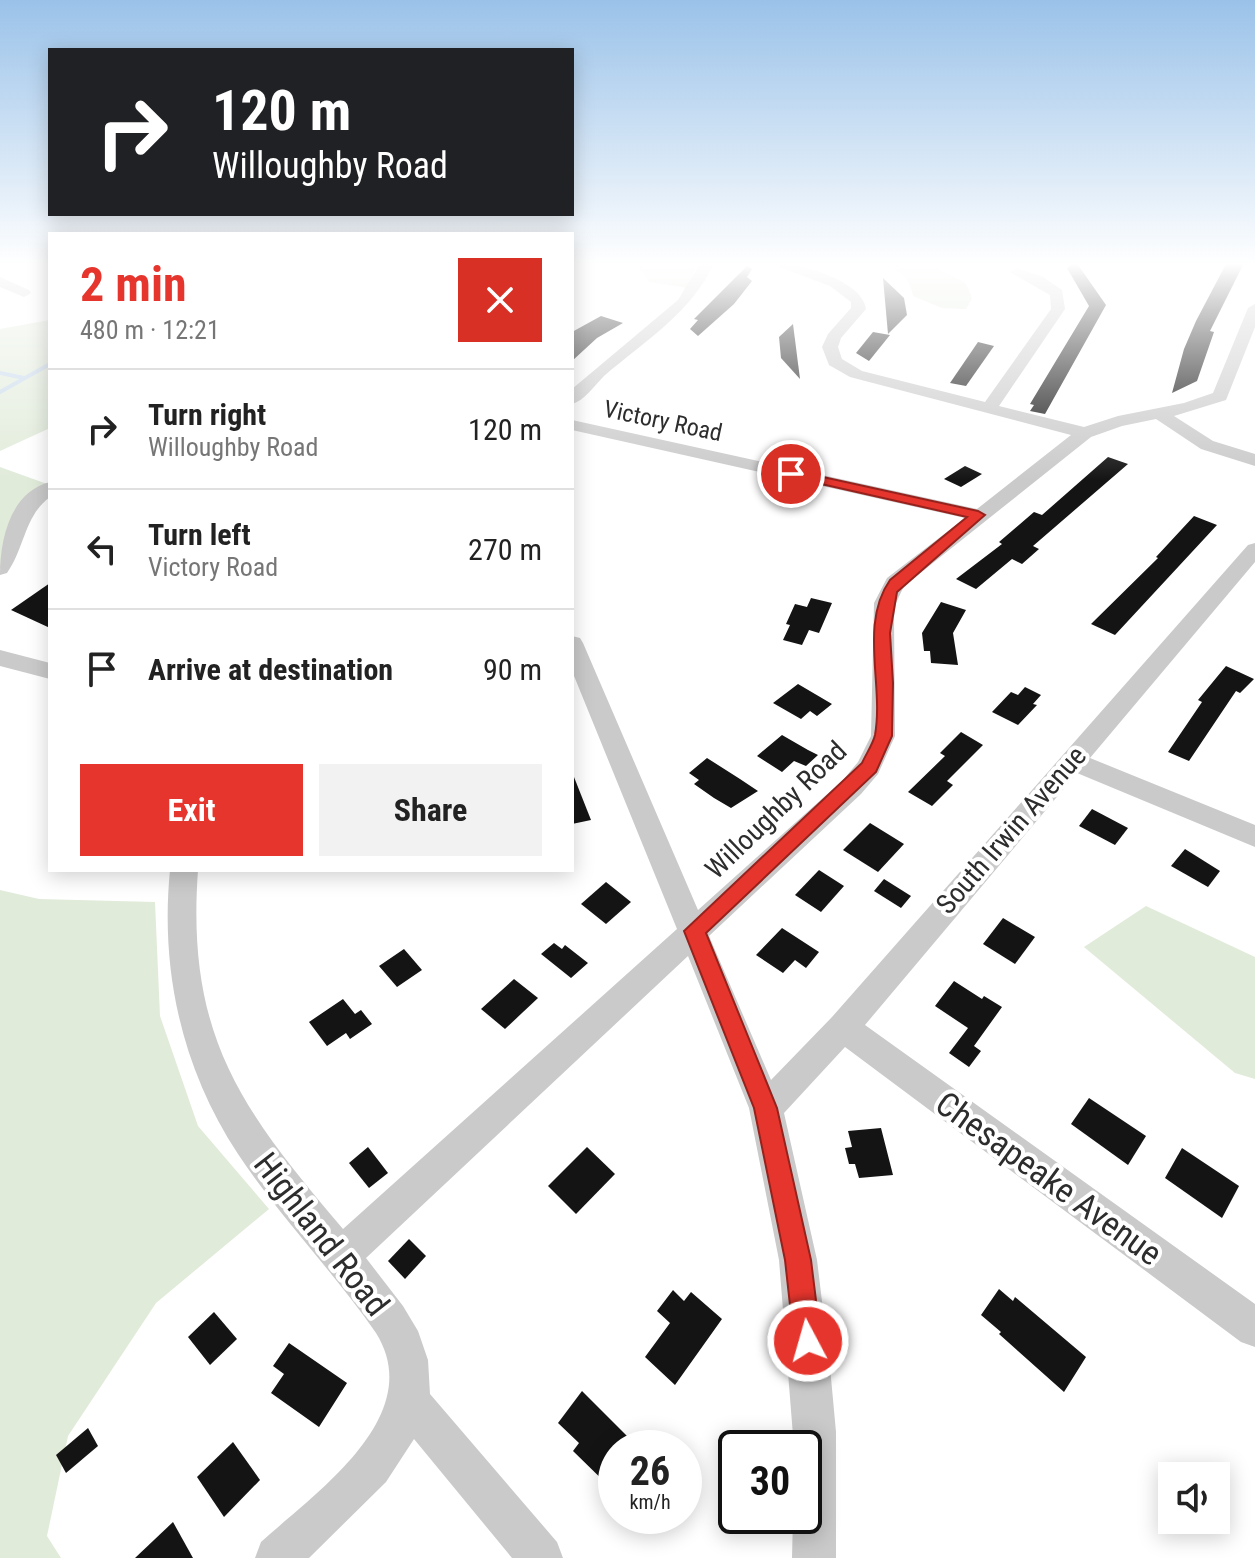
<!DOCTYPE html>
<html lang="en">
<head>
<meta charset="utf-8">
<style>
  body { margin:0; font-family:"Roboto Condensed",sans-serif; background:#f2f2f2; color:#222; height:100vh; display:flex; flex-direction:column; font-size:30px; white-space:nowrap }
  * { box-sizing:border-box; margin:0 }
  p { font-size:26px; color:#767676 }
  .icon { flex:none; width:44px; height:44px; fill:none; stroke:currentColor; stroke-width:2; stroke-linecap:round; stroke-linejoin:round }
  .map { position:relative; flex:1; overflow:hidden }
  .side { position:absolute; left:48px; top:232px; width:526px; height:640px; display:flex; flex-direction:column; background:#fff; border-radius:0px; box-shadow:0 4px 20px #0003 }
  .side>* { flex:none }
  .top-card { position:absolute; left:48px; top:48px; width:526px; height:168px; border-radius:0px; box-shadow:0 4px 20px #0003; background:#202124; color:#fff; overflow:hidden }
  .controls { position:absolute; left:1158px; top:1462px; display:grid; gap:16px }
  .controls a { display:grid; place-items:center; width:72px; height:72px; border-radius:0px; background:#fff; box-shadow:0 4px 20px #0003; font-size:40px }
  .speed { position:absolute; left:598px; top:1430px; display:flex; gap:16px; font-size:40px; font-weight:700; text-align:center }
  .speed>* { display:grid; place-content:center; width:104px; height:104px; border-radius:50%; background:#fff; box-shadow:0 4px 20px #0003; line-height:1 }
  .speed small { font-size:20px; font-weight:400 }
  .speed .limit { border:4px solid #111; border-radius:12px; background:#fff; color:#111 }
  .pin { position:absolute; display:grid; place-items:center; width:68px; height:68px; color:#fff; margin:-34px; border:4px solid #fff; border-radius:50%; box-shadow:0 2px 8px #0007 }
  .me { position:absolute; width:88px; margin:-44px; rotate:354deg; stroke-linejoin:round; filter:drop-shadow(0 0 6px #0008) }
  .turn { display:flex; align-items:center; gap:28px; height:168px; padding:0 32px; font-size:36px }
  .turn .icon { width:104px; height:104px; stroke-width:2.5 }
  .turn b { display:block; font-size:56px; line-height:68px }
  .round { display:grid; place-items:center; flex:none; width:84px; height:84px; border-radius:0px; background:#f2f2f2 }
  .summary { display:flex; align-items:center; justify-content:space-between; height:136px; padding:0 32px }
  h1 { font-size:48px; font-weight:700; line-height:60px; color:#e6352d }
  .button { display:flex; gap:16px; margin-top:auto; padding:16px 32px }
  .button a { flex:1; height:92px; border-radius:0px; background:#e6352d; color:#fff; font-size:32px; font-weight:700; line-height:92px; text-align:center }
  .button a+a { background:#f2f2f2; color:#222 }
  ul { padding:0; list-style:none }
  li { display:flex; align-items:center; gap:24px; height:120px; padding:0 32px; border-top:2px solid #e0e0e0 }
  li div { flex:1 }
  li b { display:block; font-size:30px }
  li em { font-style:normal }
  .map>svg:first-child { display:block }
  .green { fill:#e1ebda }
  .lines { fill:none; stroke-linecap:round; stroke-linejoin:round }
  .stream { stroke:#c6d8eb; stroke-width:4 }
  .building { fill:#141414 }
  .minor { fill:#cacaca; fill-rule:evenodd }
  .route { fill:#e6352d; stroke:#96221d; stroke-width:2 }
  .labels { text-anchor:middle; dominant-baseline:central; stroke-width:8; stroke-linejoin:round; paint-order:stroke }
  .far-street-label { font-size:24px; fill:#2d2d2d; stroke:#fff }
  .street-label { font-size:28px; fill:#2d2d2d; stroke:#fff }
  .near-street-label { font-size:34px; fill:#2d2d2d; stroke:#fff }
</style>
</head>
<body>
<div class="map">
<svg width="1255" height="1558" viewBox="0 0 1255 1558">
  <rect width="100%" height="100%" fill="#fff"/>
  <g class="green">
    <path d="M 612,262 L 698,262 L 687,288 L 649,282 L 642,271 Z"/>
    <path d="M 873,262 L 931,262 L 930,265 L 966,283 L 972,298 L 966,309 L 942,308 L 913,296 C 908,271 895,269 873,262 Z"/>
    <path d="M 50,320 L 50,428 L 0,451 L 0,329 Z"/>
    <path d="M 0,467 L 50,485 L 39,495 L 7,560 L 0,569 Z"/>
    <path d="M 0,890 L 39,899 L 155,902 L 160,1016 L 198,1126 L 269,1209 L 156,1303 L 68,1436 L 47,1536 L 61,1558 L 0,1558 Z"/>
    <path d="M 1146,906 L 1255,957 L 1255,1079 L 1235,1073 L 1084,947 Z"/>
  </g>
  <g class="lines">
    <g class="stream">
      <path d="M 0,373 L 24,378"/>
      <path d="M 0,392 L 50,364"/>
    </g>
  </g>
  <g class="building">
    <path d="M 1076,262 L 1106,305 L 1045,414 L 1030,411 L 1034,405 L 1030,404 L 1089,306 L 1067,268 Z"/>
    <path d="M 1231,262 L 1244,263 L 1210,331 L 1214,332 L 1197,381 L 1172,393 L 1184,349 L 1196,321 L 1226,264 Z"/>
    <path d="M 747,266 L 752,269 L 747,277 L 752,281 L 734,304 L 698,336 L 690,329 L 698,320 L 694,319 Z"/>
    <path d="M 883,278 L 904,298 L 907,315 L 888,334 Z"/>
    <path d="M 601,316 L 623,323 L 597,338 L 572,361 L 572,332 Z"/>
    <path d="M 793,324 L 800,379 L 781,358 L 779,337 Z"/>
    <path d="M 873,332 L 890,335 L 869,361 L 856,353 Z"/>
    <path d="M 978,342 L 994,346 L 966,386 L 950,383 Z"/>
    <path d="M 1108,457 L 1128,464 L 1033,546 L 1039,549 L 1022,564 L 1012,559 L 976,589 L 956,579 L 1002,544 L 999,542 L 1034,512 L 1042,515 Z"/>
    <path d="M 965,466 L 982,474 L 961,487 L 944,479 Z"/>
    <path d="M 1194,516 L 1217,525 L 1115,635 L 1091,624 L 1158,558 L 1156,557 Z"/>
    <path d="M 50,583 L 50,628 L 11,610 Z"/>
    <path d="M 811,598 L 832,603 L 819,633 L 809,630 L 802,645 L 783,640 L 790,625 L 786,624 L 795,604 L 807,607 Z"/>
    <path d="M 941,602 L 966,610 L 953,633 L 958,665 L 931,663 L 930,651 L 924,651 L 922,633 Z"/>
    <path d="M 1226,666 L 1254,679 L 1240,693 L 1236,691 L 1189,761 L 1168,752 L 1202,702 L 1198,700 Z"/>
    <path d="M 798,684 L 832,704 L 817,716 L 810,711 L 801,719 L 773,703 Z"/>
    <path d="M 1025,687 L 1041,695 L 1033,704 L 1037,705 L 1018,725 L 992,712 L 1011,692 L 1018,695 Z"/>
    <path d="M 961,732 L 983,745 L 947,781 L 953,785 L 932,806 L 908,792 L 945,756 L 940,753 Z"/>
    <path d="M 782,735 L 808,750 L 818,755 L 806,766 L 794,761 L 782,772 L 757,756 Z"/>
    <path d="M 707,758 L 740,779 L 758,791 L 731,808 L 714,798 L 694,784 L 699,780 L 689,773 Z"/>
    <path d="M 572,772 L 591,820 L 572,824 Z"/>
    <path d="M 1092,809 L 1128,828 L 1115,845 L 1079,826 Z"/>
    <path d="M 870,823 L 904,844 L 878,872 L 843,850 Z"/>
    <path d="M 1185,849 L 1220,871 L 1208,887 L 1171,866 Z"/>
    <path d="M 819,870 L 844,886 L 821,912 L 795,895 Z"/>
    <path d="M 884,879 L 911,896 L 901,908 L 874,891 Z"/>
    <path d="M 606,882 L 631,902 L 606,924 L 581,904 Z"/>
    <path d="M 1003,918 L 1035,937 L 1015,964 L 983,944 Z"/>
    <path d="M 782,928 L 819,952 L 806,968 L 795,960 L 783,973 L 756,955 Z"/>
    <path d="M 554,943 L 562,949 L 565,945 L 588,963 L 571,978 L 541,954 Z"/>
    <path d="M 404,949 L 422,970 L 397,987 L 379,966 Z"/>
    <path d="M 514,979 L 538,998 L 505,1029 L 481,1009 Z"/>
    <path d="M 954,981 L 982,999 L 984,996 L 1002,1007 L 974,1046 L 981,1051 L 969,1067 L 949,1053 L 968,1028 L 935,1006 Z"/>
    <path d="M 343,999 L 355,1014 L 361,1010 L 372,1024 L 350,1039 L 346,1033 L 327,1046 L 309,1022 Z"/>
    <path d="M 1089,1098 L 1146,1136 L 1128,1165 L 1071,1124 Z"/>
    <path d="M 881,1128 L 893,1175 L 859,1178 L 855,1164 L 849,1164 L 845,1148 L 852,1147 L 848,1131 Z"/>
    <path d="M 368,1147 L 388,1173 L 369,1188 L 349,1163 Z"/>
    <path d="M 587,1147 L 615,1174 L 576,1214 L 548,1186 Z"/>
    <path d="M 1182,1148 L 1239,1186 L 1222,1218 L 1165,1178 Z"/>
    <path d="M 409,1239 L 426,1256 L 405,1279 L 388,1261 Z"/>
    <path d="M 999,1289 L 1013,1301 L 1015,1297 L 1086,1357 L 1064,1392 L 999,1334 L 1001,1332 L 981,1315 Z"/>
    <path d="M 673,1290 L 684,1301 L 691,1292 L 722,1319 L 675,1385 L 645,1357 L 670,1323 L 657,1311 Z"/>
    <path d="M 214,1312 L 237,1339 L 210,1365 L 188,1337 Z"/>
    <path d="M 289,1343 L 347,1383 L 319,1427 L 271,1393 L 284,1374 L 273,1366 Z"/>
    <path d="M 582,1391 L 639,1448 L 616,1448 L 616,1493 L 573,1451 L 579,1443 L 558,1423 Z"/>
    <path d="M 88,1428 L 98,1446 L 66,1473 L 56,1455 Z"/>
    <path d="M 233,1442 L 260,1480 L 224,1517 L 197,1477 Z"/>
    <path d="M 173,1522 L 193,1558 L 135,1558 Z"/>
  </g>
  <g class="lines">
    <g class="minor">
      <path d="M 701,262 L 715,262 C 690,314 646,340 604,376 C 595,385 584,401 572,404 L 572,389 L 678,300 Z"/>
      <path d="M 766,262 C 792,261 863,279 866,309 L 841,338 L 838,347 L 842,359 L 862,371 L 985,402 L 1051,309 L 1050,295 L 1010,272 L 1017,268 L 1043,277 L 1062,290 L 1065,309 L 999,406 L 1084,427 L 1118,416 L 1184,403 L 1213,393 L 1248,308 L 1255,304 L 1255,327 L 1226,400 L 1174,416 L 1213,441 L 1255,454 L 1255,466 L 1201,449 L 1156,419 L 1122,426 L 1091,437 L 904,586 L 896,603 L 894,617 L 895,736 L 878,774 L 861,794 L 709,936 L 771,1080 L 832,1017 L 1248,545 L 1255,543 L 1255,562 L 1090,758 L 1255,825 L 1255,847 L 1077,773 L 865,1025 L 1255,1304 L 1255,1347 L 1241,1342 L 845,1047 L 784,1113 L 817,1260 L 830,1367 L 836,1432 L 836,1558 L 792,1558 L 793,1516 L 804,1516 L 804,1448 L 794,1448 L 779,1260 L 749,1108 L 688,956 L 366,1258 L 403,1306 L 418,1331 L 428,1360 L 430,1394 L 557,1542 L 563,1558 L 512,1558 L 414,1439 L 386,1482 L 309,1558 L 255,1558 L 261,1542 C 315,1493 428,1416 376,1333 C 333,1271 280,1217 238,1154 C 182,1069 160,971 170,870 L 198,870 C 186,1036 241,1109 343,1229 L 677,929 L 572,671 L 572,636 L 580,638 L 583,643 L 698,910 L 843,780 L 858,762 L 871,736 L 874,603 L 887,578 L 965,518 L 572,430 L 572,420 L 977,509 L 1071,435 L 850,377 L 829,365 L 822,347 L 828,334 L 851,308 L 851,302 L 830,286 Z"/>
      <path d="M 0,277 L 29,290 L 31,293 L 24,297 L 0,287 Z"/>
      <path d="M 50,482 L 50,497 C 24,516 25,548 7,573 L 0,575 C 0,540 10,492 50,482 Z"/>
      <path d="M 0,650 L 50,663 L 50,679 L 0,666 Z"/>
    </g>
  </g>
  <linearGradient id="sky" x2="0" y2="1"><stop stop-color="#9ac2e9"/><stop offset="0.55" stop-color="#fff"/><stop offset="1" stop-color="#fff" stop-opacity="0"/></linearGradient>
  <rect width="1255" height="480" fill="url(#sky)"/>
  <path class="route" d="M 791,470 L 978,511 L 985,515 L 897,592 L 890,633 L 893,683 L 892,736 L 876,772 L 706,933 L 777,1108 L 811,1260 L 821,1341 L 817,1351 L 808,1355 L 798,1351 L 794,1341 L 785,1260 L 754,1108 L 684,931 L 862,763 C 866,754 873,744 875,735 C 884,685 859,624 890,580 L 967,517 L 786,476 L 784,474 Z"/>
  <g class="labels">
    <g class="far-street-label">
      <text transform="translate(663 421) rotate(12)">Victory Road</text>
    </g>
    <g class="street-label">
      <text transform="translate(776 810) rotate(-44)">Willoughby Road</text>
      <text transform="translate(1011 830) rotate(-49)">South Irwin Avenue</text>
    </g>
    <g class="near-street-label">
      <text transform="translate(1049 1178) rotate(36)">Chesapeake Avenue</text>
      <text transform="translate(322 1234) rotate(52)">Highland Road</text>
    </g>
  </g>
</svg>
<div class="controls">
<a><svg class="icon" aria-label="sound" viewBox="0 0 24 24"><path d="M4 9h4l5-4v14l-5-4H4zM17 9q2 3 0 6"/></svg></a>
</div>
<div class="speed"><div>26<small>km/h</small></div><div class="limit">30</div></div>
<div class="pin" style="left:791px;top:474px;background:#d93025"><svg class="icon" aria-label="arrive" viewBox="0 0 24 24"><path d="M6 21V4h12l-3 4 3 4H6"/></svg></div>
<svg class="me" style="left:808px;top:1341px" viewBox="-20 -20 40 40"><circle r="17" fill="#e6352d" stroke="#fff" stroke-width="3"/><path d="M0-11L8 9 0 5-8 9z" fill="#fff"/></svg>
<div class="top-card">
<div class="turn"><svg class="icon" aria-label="right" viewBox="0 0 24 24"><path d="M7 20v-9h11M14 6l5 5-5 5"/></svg><div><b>120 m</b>Willoughby Road</div></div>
</div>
<section class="side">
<div class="summary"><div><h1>2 min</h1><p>480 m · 12:21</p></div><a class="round" style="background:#d93025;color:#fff"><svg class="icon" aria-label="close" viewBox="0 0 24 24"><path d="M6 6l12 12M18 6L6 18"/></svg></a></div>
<ul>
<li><svg class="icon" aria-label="right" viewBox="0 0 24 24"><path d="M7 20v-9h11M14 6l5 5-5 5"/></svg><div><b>Turn right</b><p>Willoughby Road</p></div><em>120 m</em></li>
<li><svg class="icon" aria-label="left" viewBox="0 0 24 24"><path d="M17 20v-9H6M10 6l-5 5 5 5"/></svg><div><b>Turn left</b><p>Victory Road</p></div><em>270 m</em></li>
<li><svg class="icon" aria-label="arrive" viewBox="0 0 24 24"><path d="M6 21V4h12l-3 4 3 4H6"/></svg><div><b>Arrive at destination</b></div><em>90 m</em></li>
</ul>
<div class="button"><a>Exit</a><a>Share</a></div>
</section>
</div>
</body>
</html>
